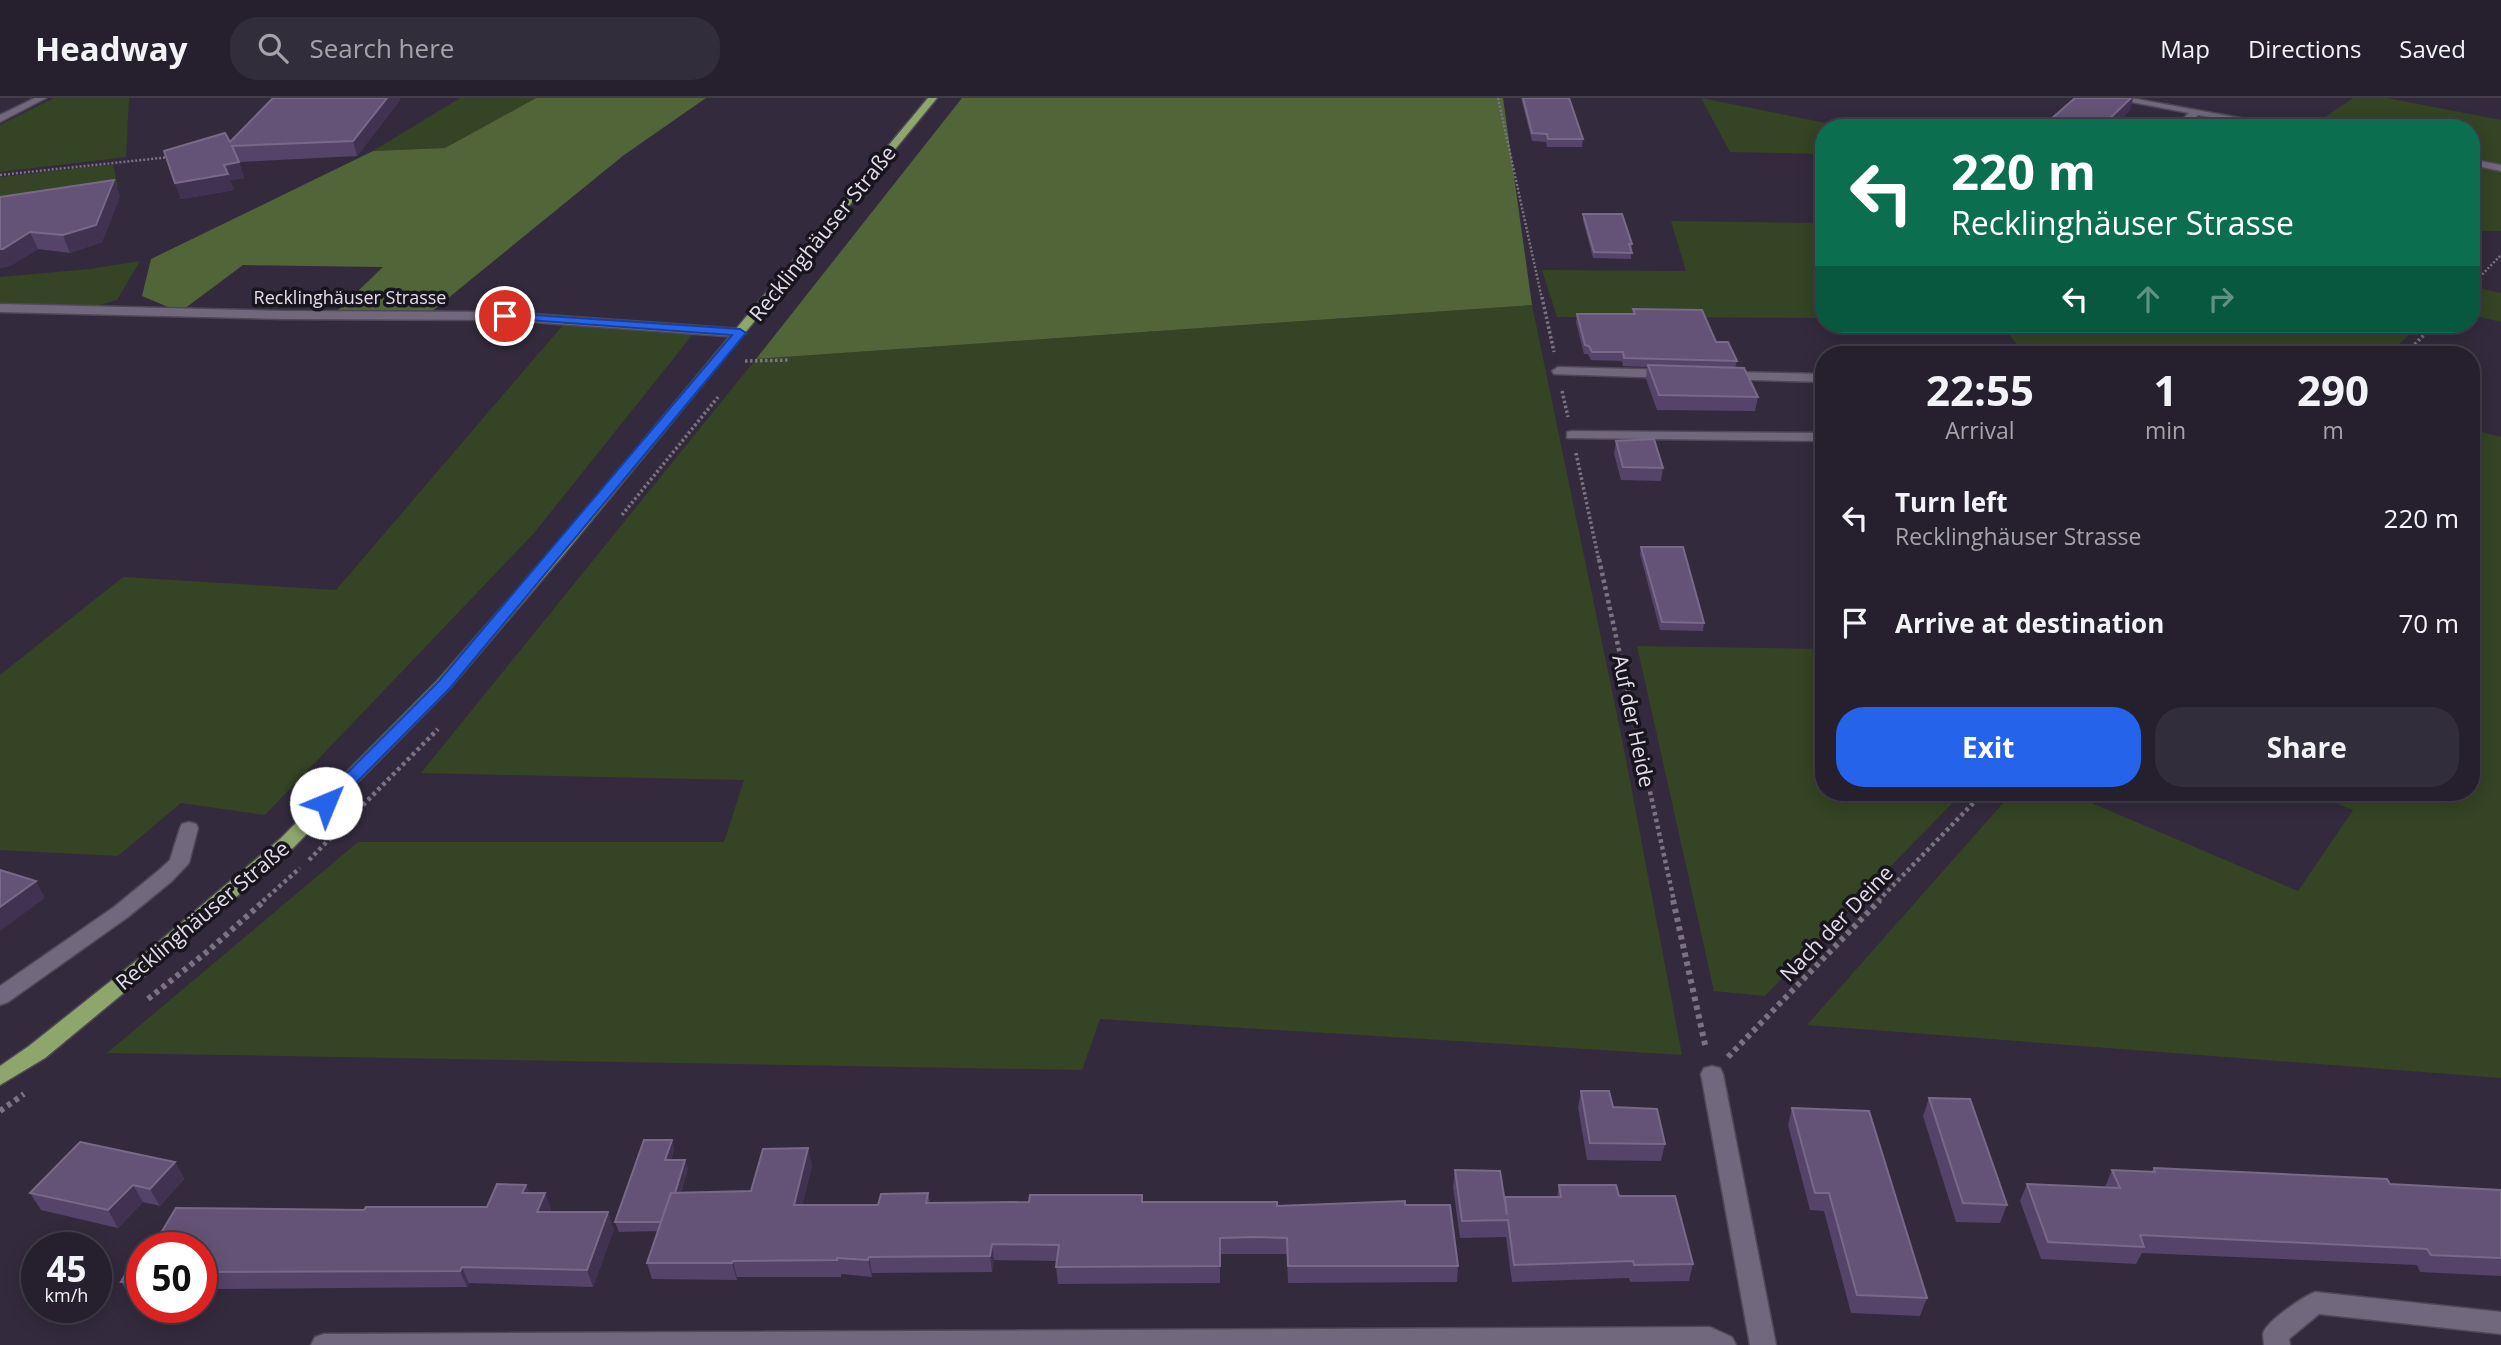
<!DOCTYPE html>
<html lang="en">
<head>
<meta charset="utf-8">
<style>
  body { margin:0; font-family:"Open Sans",sans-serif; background:#322d3a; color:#f1f3f6; height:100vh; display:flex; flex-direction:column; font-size:26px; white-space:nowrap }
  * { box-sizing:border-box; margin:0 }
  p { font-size:23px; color:#a4a3aa }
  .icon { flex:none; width:38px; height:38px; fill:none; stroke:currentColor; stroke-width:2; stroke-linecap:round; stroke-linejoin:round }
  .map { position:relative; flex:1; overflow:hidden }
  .details { position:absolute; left:1815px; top:248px; width:665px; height:455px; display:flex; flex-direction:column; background:#26202e; border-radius:28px; box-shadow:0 4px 18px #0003,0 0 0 2px #423e4a }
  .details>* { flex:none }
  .top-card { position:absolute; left:1815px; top:21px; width:665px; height:214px; border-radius:28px; box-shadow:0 4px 18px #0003,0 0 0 2px #423e4a; background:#0b6e4f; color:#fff; overflow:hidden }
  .speed { position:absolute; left:21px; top:1134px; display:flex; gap:14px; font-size:35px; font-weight:700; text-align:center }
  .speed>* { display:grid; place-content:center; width:91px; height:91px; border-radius:50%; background:#26202e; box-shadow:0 4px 18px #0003,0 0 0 2px #423e4a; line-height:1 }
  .speed small { font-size:18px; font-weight:400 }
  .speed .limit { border:10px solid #d22; background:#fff; color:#111 }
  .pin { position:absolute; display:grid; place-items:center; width:60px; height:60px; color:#fff; margin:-30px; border:4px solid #fff; border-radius:50%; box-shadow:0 2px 7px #0007 }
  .me { position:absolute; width:77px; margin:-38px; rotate:45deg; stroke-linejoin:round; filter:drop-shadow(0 0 5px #0008) }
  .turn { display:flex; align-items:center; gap:24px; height:147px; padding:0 21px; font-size:32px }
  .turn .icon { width:91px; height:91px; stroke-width:2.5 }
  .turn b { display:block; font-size:49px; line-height:60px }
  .lanes { display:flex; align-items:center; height:66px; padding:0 21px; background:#0003; justify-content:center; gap:35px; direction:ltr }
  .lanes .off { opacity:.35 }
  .eta { display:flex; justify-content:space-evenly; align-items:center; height:119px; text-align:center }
  .eta b { font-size:42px; font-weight:700; line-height:49px }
  .button { display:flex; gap:14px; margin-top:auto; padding:14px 21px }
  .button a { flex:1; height:80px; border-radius:28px; background:#2563eb; color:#fff; font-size:28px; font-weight:700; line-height:80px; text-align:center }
  .button a+a { background:#322d3a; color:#f1f3f6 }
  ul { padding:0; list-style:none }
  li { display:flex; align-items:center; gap:21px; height:105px; padding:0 21px }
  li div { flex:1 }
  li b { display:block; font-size:26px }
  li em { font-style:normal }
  header { display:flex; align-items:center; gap:42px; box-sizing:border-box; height:98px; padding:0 35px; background:#26202e; border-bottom:2px solid #423e4a }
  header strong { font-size:33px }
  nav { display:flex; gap:38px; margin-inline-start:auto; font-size:24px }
  .search { width:490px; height:63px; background:#322d3a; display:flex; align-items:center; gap:18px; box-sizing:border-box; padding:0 24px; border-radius:28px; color:#a4a3aa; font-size:26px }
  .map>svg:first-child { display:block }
  .green { fill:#354424 }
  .forest { fill:#516539 }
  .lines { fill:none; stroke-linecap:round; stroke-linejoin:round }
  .minor-casing { stroke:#4f4857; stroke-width:3 }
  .major-casing { stroke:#4f4857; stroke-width:3 }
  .path-far3 { stroke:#7a7382; stroke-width:2.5; stroke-dasharray:2 2; stroke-linecap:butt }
  .path-far2 { stroke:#7a7382; stroke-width:3.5; stroke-dasharray:2.5 2.5; stroke-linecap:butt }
  .path-far1 { stroke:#7a7382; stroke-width:4.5; stroke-dasharray:3.5 3.5; stroke-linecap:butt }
  .path { stroke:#7a7382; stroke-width:6; stroke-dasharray:4.5 4.5; stroke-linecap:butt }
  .minor { fill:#72687d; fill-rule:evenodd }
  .major { fill:#8ea66c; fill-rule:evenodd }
  .wall { fill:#554369 }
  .shaded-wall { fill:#413251 }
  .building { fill:#645376; stroke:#786988; stroke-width:2 }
  .route { fill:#2563eb; stroke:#184099; stroke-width:2 }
  .labels { text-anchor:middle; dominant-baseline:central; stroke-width:7; stroke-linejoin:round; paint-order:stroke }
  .far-street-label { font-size:18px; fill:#e2dde9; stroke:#19151e }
  .street-label { font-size:21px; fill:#e2dde9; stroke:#19151e }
</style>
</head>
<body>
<header>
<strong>Headway</strong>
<div class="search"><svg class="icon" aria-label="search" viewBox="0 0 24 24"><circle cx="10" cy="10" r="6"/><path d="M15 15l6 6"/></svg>Search here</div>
<nav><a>Map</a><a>Directions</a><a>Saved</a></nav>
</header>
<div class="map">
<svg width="2501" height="1247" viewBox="0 0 2501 1247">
  <rect width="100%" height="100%" fill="#332b3d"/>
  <g class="green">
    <path d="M 54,0 L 129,0 L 126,59 L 0,74 L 0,27 Z"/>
    <path d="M 460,0 L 536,0 L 445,50 L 373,53 Z"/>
    <path d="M 1701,0 L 1851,30 L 1824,30 L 1823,56 L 1730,54 Z"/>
    <path d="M 2353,0 L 2387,0 L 2501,22 L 2501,66 L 2471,60 L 2471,30 L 2311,29 Z"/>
    <path d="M 108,67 L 113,67 L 118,89 L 0,105 L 0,79 Z"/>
    <path d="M 2471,67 L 2501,73 L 2501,133 L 2471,133 Z"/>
    <path d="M 1671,123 L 1823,125 L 1823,220 L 1557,219 L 1542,172 L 1686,173 Z"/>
    <path d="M 140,163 L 117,202 L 96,208 L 0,207 L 0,179 L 90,171 Z"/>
    <path d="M 2479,190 L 2501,195 L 2501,224 L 2471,217 L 2471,199 Z"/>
    <path d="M 1532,207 L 1623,646 L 1682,957 L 1100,921 L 1082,972 L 107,955 L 358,744 L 724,744 L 744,682 L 421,675 L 756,261 Z"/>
    <path d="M 2001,226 L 2420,226 L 2388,257 L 2025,257 Z"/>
    <path d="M 563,227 L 693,236 L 534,435 L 265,717 L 181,705 L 118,758 L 0,752 L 0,577 L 123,479 L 336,492 Z"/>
    <path d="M 2471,331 L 2501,339 L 2501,980 L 1807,927 L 2012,695 L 2068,695 L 2298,793 L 2353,712 L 2310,695 L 2471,695 Z"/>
    <path d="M 1637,548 L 1823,551 L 1824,695 L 1962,695 L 1765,898 L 1714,893 Z"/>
  </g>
  <g class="forest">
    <path d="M 536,0 L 706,0 L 624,57 L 431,214 L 336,214 L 383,169 L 243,167 L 180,214 L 142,198 L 151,161 L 373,53 L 445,50 Z"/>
    <path d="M 962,0 L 1503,0 L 1532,207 L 756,261 Z"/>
  </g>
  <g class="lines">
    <g class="minor-casing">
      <g id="minor">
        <path d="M 35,0 L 46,0 L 0,24 L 0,17 Z"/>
        <path d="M 2111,0 L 2131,0 L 2294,30 L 2271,30 L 2198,17 L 2184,30 L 2173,30 L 2189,15 Z"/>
        <path d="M 2471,61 L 2501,67 L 2501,73 L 2471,67 Z"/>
        <path d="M 0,206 L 283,213 L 505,214 L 740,231 L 746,235 L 740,239 L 505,222 L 283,221 L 0,214 Z"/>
        <path d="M 1558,269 L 1670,272 L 1676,276 L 1670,280 L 1554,276 L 1552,273 Z"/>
        <path d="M 1726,274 L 1824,276 L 1824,284 L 1721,281 L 1721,275 Z"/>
        <path d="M 1572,333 L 1824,335 L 1824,343 L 1567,340 L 1567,334 Z"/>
        <path d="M 189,724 L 196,726 L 198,730 L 189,765 L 172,783 L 128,819 L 8,904 L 0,907 L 0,888 L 114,809 L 158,773 L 170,762 L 180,730 L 182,726 Z"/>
        <path d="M 1712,968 L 1720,970 L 1723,976 L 1776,1247 L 1750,1247 L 1701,976 L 1704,970 Z"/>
        <path d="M 2315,1194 L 2501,1214 L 2501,1236 L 2319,1216 L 2289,1241 L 2290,1247 L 2264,1247 C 2264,1246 2263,1236 2263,1236 C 2265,1224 2304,1198 2315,1194 Z"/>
        <path d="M 1710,1229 L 1732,1239 L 1736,1247 L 311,1247 L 315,1239 L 324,1236 Z"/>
      </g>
    </g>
    <g class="major-casing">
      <path id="major" d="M 928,0 L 937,0 L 564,456 L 450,590 L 294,749 L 155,869 L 45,960 L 0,987 L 0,968 L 29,948 L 141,859 L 280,741 L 438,582 L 554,450 Z"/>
    </g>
    <g class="path-far3">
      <path d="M 1498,0 L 1542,201"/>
      <path d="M 0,77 L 170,59"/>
      <path d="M 2471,188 L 2501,157"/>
    </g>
    <g class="path-far2">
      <path d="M 1542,199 L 1554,254"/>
      <path d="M 2404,257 L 2435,226"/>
      <path d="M 745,263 L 790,262"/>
      <path d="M 1562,293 L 1568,319"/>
      <path d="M 1576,355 L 1599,463"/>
      <path d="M 622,417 L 718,299"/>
    </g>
    <g class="path-far1">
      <path d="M 1599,461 L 1674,803"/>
      <path d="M 309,762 L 438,631"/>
      <path d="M 263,803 L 300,770"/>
      <path d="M 1878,803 L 1983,695"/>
    </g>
    <g class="path">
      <path d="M 1673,802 L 1706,951"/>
      <path d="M 148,901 L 208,853 L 265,802"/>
      <path d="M 1728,959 L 1880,802"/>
      <path d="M 0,1013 L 24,996"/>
    </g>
    <use href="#minor" class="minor"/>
    <use href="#major" class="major"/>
  </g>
  <g class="wall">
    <path d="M 273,0 L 400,0 L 400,2 L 357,58 L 239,64 L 244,80 L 230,82 L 234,92 L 181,101 L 164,53 L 230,44 Z"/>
    <path d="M 1521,0 L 1569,0 L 1583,41 L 1582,49 L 1547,49 L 1546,44 L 1532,43 Z"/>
    <path d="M 2075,0 L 2133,0 L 2130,12 L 2112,30 L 2048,30 L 2050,22 Z"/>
    <path d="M 120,98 L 102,144 L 70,155 L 38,151 L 10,168 L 0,170 L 0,99 Z"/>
    <path d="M 1583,116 L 1632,146 L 1631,161 L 1593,160 L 1583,122 Z"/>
    <path d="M 1633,211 L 1716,244 L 1737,263 L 1735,270 L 1758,299 L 1755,313 L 1657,312 L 1646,281 L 1647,269 L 1623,268 L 1622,263 L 1591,262 L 1588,256 L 1584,256 L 1576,224 L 1577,216 L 1632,216 Z"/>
    <path d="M 1616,343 L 1663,370 L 1661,383 L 1621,382 L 1614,356 Z"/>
    <path d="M 1641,449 L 1704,525 L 1703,533 L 1660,532 L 1640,456 Z"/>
    <path d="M 1581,993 L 1613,1009 L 1665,1046 L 1661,1063 L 1587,1062 L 1578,1009 Z"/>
    <path d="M 1929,1000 L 2007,1107 L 2000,1125 L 1956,1124 L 1923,1018 Z"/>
    <path d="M 1792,1010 L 1927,1200 L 1920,1218 L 1851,1215 L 1824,1113 L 1810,1112 L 1788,1027 Z"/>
    <path d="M 672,1042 L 674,1051 L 671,1062 L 685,1062 L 688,1071 L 681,1094 L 751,1093 L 812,1067 L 802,1107 L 878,1107 L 928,1095 L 930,1105 L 1142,1104 L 1277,1108 L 1405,1107 L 1458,1168 L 1457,1184 L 1288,1185 L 1287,1156 L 1220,1156 L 1220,1185 L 1058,1186 L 1056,1169 L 1057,1163 L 994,1162 L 992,1174 L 872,1175 L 872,1179 L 841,1176 L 841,1179 L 737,1179 L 737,1182 L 652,1181 L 647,1165 L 658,1133 L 619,1134 L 615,1124 Z"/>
    <path d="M 175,1064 L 184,1081 L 160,1108 L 143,1104 L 118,1130 L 41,1112 L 30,1095 Z"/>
    <path d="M 2154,1070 L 2390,1086 L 2501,1092 L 2501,1178 L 2420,1174 L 2417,1167 L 2142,1155 L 2136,1166 L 2041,1161 L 2020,1103 L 2027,1086 L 2105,1089 L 2112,1072 L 2152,1073 Z"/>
    <path d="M 1455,1072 L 1505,1101 L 1557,1099 L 1559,1087 L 1619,1098 L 1693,1166 L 1689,1183 L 1630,1184 L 1629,1180 L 1512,1184 L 1506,1139 L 1460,1140 L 1453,1089 Z"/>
    <path d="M 526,1087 L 529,1095 L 545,1095 L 551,1112 L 549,1114 L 614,1131 L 593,1189 L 469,1185 L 467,1189 L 213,1191 L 208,1200 L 201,1200 L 201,1150 L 364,1112 L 487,1109 Z"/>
    <path d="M 142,1154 L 142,1200 L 131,1200 L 121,1184 Z"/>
  </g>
  <g class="shaded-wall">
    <path d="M 387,0 L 400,0 L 400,2 L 357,58 L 353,43 Z"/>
    <path d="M 2131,0 L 2133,0 L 2130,12 L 2112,30 L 2100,30 Z"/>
    <path d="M 239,64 L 244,80 L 230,82 L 234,92 L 181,101 L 175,85 L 224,67 Z"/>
    <path d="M 114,82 L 120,98 L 102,144 L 70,155 L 63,137 Z"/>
    <path d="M 30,134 L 38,151 L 10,168 L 0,170 L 0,151 Z"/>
    <path d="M 36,783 L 45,800 L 0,833 L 0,809 Z"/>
    <path d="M 672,1042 L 674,1051 L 668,1071 L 665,1062 Z"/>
    <path d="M 808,1050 L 812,1067 L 798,1124 L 794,1107 Z"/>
    <path d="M 685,1062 L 688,1071 L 668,1133 L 665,1124 Z"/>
    <path d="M 175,1064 L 184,1081 L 160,1108 L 150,1091 Z"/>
    <path d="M 133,1087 L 143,1104 L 118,1130 L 108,1112 Z"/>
    <path d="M 526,1087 L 532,1103 L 522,1095 Z"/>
    <path d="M 545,1095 L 551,1112 L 543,1131 L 537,1114 Z"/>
    <path d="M 608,1114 L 614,1131 L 593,1189 L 587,1172 Z"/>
    <path d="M 992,1146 L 994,1162 L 992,1174 L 990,1158 Z"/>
    <path d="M 869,1159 L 872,1175 L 872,1179 L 868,1162 Z"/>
    <path d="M 733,1163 L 737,1179 L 737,1182 L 732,1165 Z"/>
    <path d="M 462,1169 L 469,1185 L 467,1189 L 460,1173 Z"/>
    <path d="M 203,1174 L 213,1191 L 208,1200 L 201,1187 L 201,1178 Z"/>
  </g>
  <g class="building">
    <path d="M 273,0 L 387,0 L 353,43 L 232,48 L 239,64 L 224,67 L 228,76 L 175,85 L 164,53 L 225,35 L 230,44 Z"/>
    <path d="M 1523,0 L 1569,0 L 1583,41 L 1548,41 L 1547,36 L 1532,35 Z"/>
    <path d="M 2075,0 L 2131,0 L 2100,30 L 2094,30 L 2050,22 Z"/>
    <path d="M 114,82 L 96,127 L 63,137 L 30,134 L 3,151 L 0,151 L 0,99 Z"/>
    <path d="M 1583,116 L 1622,116 L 1632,146 L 1629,146 L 1632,155 L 1594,154 Z"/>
    <path d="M 1633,211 L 1702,212 L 1716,244 L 1728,244 L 1737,263 L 1624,260 L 1623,254 L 1592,254 L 1589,248 L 1585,247 L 1577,216 L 1635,216 Z"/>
    <path d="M 1648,267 L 1744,270 L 1758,299 L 1659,297 Z"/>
    <path d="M 1654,341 L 1663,370 L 1623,369 L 1616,343 Z"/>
    <path d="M 1641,449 L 1683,449 L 1704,525 L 1662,524 Z"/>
    <path d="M 0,772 L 36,783 L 0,809 Z"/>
    <path d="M 1581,993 L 1609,993 L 1613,1009 L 1657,1011 L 1665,1046 L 1590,1045 Z"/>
    <path d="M 1929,1000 L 1970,1001 L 2007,1107 L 1963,1105 Z"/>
    <path d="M 1792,1010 L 1869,1013 L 1927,1200 L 1857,1197 L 1829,1095 L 1815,1095 Z"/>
    <path d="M 644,1042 L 672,1042 L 665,1062 L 685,1062 L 675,1095 L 671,1095 L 661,1124 L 615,1124 Z"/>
    <path d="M 80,1044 L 175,1064 L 150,1091 L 133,1087 L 108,1112 L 30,1095 Z"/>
    <path d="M 808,1050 L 794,1107 L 878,1107 L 881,1096 L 928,1095 L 926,1105 L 1029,1104 L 1030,1097 L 1142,1097 L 1142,1104 L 1277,1104 L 1277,1108 L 1405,1103 L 1405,1107 L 1450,1107 L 1458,1168 L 1288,1168 L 1287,1140 L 1255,1139 L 1220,1140 L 1220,1168 L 1056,1169 L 1059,1147 L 992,1146 L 990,1158 L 869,1159 L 868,1162 L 837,1160 L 837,1162 L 733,1163 L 732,1165 L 647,1165 L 671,1095 L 751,1093 L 763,1051 Z"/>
    <path d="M 2154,1070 L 2387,1081 L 2390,1086 L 2501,1092 L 2501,1160 L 2431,1157 L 2427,1151 L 2140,1137 L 2144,1149 L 2048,1144 L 2027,1086 L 2120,1090 L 2112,1072 L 2155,1074 Z"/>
    <path d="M 1455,1072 L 1500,1073 L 1507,1117 L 1505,1099 L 1561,1099 L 1559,1087 L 1616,1087 L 1619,1098 L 1675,1098 L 1693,1166 L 1634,1167 L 1633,1163 L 1514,1167 L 1508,1122 L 1462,1123 Z"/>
    <path d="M 497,1086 L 526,1087 L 522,1095 L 545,1095 L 537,1114 L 608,1114 L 587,1172 L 462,1169 L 460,1173 L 203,1174 L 201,1178 L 201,1150 L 152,1150 L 176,1110 L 364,1112 L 366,1109 L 487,1109 Z"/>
    <path d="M 138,1154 L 142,1154 L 142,1183 L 121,1184 Z"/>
  </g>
  <path class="route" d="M 505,215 L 740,231 L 746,235 L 450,590 L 332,709 L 320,709 L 318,705 L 320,702 L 439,583 L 732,237 L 501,220 L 499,218 Z"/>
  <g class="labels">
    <g class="far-street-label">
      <text x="350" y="199">Recklinghäuser Strasse</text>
    </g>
    <g class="street-label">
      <text transform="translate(822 135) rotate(-51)">Recklinghäuser Straße</text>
      <text transform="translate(1634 623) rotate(78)">Auf der Heide</text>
      <text transform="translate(202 817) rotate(-40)">Recklinghäuser Straße</text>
      <text transform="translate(1836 825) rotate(-46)">Nach der Deine</text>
    </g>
  </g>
</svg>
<div class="speed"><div>45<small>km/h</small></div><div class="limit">50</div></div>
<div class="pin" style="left:505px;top:218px;background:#d93025"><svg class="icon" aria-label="arrive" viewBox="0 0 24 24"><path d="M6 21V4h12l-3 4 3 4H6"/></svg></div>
<svg class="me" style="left:326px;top:705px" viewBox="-20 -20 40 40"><circle r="19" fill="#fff"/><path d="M0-13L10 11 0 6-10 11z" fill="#2563eb"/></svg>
<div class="top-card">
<div class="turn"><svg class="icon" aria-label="left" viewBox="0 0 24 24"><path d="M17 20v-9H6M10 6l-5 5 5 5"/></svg><div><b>220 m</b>Recklinghäuser Strasse</div></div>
<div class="lanes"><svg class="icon" aria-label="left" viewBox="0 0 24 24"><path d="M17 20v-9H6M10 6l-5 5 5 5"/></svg><svg class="icon off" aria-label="ahead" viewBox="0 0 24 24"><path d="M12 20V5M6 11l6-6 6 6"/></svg><svg class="icon off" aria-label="right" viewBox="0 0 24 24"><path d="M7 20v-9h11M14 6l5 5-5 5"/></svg></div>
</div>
<section class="details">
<div class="eta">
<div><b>22:55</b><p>Arrival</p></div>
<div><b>1</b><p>min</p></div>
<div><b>290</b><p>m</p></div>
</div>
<ul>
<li><svg class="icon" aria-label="left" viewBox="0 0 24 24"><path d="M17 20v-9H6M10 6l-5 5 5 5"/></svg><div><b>Turn left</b><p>Recklinghäuser Strasse</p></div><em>220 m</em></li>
<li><svg class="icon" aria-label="arrive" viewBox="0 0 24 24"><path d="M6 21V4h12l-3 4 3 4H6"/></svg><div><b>Arrive at destination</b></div><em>70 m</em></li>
</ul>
<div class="button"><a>Exit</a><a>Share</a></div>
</section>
</div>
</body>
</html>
